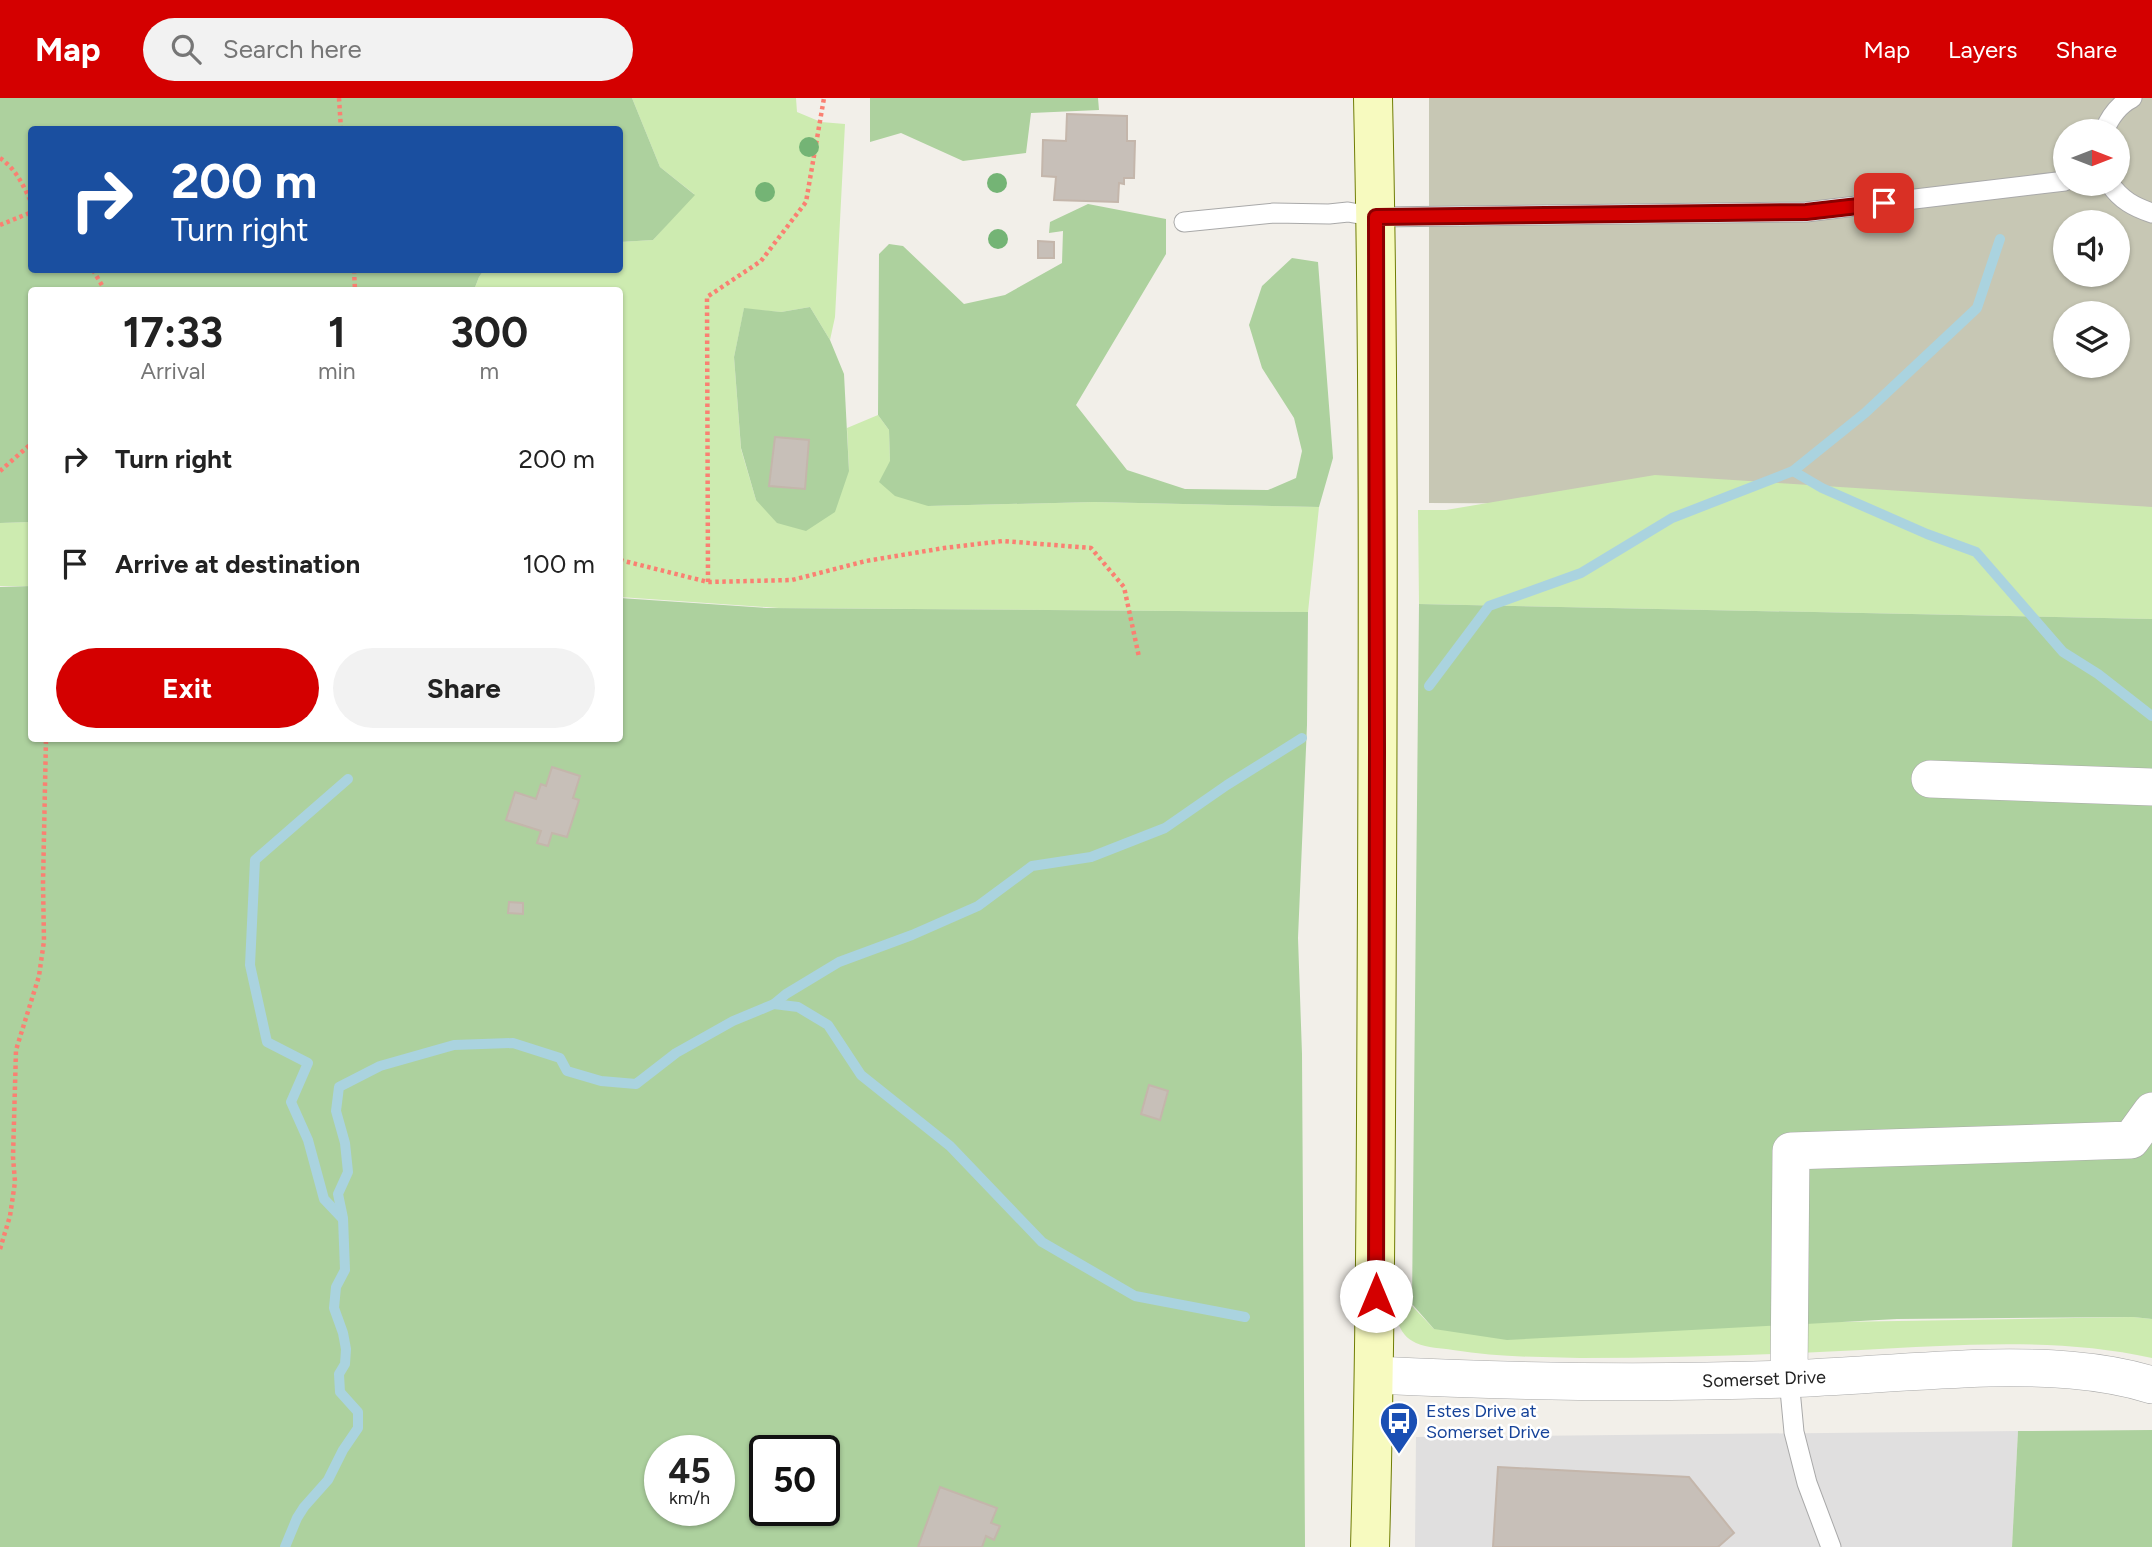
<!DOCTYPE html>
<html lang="en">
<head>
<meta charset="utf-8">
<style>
  body { margin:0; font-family:Figtree,sans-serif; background:#f2f2f2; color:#222; height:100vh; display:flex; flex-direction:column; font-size:26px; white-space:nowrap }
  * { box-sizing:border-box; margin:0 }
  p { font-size:23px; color:#767676 }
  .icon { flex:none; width:38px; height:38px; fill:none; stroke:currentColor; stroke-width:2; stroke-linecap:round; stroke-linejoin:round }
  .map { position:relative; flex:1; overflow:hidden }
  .panel { position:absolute; left:28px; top:189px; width:595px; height:455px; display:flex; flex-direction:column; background:#fff; border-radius:7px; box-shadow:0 2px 5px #0004 }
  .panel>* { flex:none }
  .guide { position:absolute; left:28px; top:28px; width:595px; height:147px; border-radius:7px; box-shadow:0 2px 5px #0004; background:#1a4fa0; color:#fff; overflow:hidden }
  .needle { width:46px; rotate:90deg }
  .fabs { position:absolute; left:2053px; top:21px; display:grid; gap:14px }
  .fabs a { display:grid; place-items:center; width:77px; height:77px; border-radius:50%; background:#fff; box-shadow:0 2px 5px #0004; font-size:35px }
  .speed { position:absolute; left:644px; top:1337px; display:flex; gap:14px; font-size:35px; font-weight:700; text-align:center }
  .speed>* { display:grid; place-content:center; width:91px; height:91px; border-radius:50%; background:#fff; box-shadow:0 2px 5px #0004; line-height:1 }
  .speed small { font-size:18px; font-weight:400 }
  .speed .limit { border:4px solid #111; border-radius:10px; background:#fff; color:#111 }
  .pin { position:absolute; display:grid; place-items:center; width:60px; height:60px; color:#fff; margin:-30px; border-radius:14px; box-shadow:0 4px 10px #0006 }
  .me { position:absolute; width:77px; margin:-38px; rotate:0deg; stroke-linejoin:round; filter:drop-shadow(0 0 5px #0008) }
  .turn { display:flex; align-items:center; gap:24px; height:147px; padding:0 28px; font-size:32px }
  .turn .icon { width:91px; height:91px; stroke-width:2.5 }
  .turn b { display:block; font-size:49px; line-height:60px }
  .eta { display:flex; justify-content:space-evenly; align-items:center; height:119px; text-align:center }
  .eta b { font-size:42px; font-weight:700; line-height:49px }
  .cta { display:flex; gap:14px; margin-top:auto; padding:14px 28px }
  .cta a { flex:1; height:80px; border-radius:42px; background:#d40000; color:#fff; font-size:28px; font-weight:700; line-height:80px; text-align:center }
  .cta a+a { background:#f2f2f2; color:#222 }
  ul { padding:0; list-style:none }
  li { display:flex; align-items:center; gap:21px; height:105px; padding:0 28px }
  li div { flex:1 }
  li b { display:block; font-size:26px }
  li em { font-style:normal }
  header { display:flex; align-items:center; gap:42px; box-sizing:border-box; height:98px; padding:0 35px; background:#d40000; color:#fff }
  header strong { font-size:33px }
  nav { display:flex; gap:38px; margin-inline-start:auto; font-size:24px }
  .search { width:490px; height:63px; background:#f2f2f2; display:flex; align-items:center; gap:18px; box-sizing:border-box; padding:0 24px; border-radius:38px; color:#767676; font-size:26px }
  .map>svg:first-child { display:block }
  .residential { fill:#e0dfdf }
  .construction { fill:#c7c7b4; fill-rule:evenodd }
  .grass { fill:#cdebb0 }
  .forest { fill:#add19e; fill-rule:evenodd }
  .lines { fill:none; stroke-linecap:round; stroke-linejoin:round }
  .stream { stroke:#aad3df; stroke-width:10 }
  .building { fill:#c7bfb8; stroke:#c4b6ab; stroke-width:2 }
  .lane-casing { stroke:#a9a9a9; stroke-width:21 }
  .street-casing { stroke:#a9a9a9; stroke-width:38 }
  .secondary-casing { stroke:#707d05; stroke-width:40 }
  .path { stroke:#fa8072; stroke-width:4.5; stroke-dasharray:3.5 3.5; stroke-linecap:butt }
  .lane { stroke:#fff; stroke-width:19 }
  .street { stroke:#fff; stroke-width:37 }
  .secondary { stroke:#f7fabf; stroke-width:38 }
  .tree { fill:#74b475 }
  .route-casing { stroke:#8a0000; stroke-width:18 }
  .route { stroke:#d40000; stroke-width:12 }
  .labels { text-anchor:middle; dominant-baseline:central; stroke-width:5; stroke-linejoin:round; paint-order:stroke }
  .street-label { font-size:18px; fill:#222; stroke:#fff }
  .transit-label { font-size:18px; fill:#164399; stroke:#fff; text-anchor:start }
</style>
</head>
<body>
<header>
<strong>Map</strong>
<div class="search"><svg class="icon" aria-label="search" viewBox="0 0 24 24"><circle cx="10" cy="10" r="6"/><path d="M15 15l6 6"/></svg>Search here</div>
<nav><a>Map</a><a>Layers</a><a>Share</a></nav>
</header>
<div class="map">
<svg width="2152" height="1449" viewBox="0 0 2152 1449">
  <rect width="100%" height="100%" fill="#f2efe9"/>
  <path class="residential" d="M 2018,1333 L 2012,1449 L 1415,1449 L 1416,1339 Z"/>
  <path class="construction" d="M 1429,0 L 2152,0 L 2152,409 L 1429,405 ZM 2065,33 L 2118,33 L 2118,86 L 2065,86 ZM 2065,124 L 2118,124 L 2118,177 L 2065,177 ZM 2065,215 L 2118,215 L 2118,268 L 2065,268 Z"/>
  <g class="grass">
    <path d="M 632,0 L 796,0 L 797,14 L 821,24 L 845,26 L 835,219 L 830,242 L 810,209 L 781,214 L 744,211 L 734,259 L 741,351 L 756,402 L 849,373 L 847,330 L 878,317 L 889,332 L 890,363 L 928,408 L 1094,404 L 1319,409 L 1308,514 L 779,510 L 620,499 L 620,192 L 474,192 L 479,179 L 484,172 L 620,172 L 620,144 L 653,142 L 694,96 L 660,69 Z"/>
    <path d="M 1655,377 L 2152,409 L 2152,521 L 1419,506 L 1418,412 L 1446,412 Z"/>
    <path d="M 31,424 L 31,488 L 0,488 L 0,425 Z"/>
    <path d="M 1395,1190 L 1434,1231 L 2133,1219 L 2152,1221 L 2152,1260 C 2056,1239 1958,1247 1861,1252 C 1767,1257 1674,1260 1580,1260 C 1537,1259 1495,1259 1453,1252 C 1441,1250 1428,1250 1416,1245 C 1394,1235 1395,1211 1395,1190 Z"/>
  </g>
  <g class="forest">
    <path d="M 0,0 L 632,0 L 660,69 L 695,97 L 653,142 L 620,144 L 620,32 L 32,32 L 32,172 L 484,172 L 479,179 L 474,192 L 32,192 L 31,424 L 0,425 Z"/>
    <path d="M 870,0 L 1098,0 L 1099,12 L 1031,15 L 1026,55 L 963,63 L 901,35 L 870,44 Z"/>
    <path d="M 1088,106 L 1166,121 L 1166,156 L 1076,307 L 1127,372 L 1185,391 L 1268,392 L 1296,380 L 1302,353 L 1294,320 L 1262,270 L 1249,227 L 1262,188 L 1292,160 L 1318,164 L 1333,360 L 1319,409 L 1094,404 L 928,408 L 895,398 L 879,384 L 890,363 L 889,332 L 878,317 L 879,156 L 889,146 L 903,148 L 964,206 L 1005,197 L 1062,165 L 1063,133 L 1049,135 L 1050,124 Z"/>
    <path d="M 810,209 L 830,242 L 844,276 L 849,373 L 835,414 L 806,433 L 777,425 L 756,402 L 741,350 L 734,259 L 744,210 L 781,214 Z"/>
    <path d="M 31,488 L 32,640 L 620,640 L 620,500 L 767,510 L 1308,514 L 1307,627 L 1298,840 L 1302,956 L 1305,1449 L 0,1449 L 0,489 ZM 660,1353 L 719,1353 L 719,1412 L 660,1412 ZM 765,1353 L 824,1353 L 824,1412 L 765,1412 Z"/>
    <path d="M 1419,506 L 2152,521 L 2152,1221 L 2133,1219 L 1897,1221 L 1507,1242 L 1434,1231 L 1412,1206 Z"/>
    <path d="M 2152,1332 L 2152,1449 L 2012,1449 L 2018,1333 Z"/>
  </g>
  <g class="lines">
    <g class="stream">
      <path d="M 1793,373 L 1822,390 L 1927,436 L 1976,454 L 2063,554 L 2098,576 L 2152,618"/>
      <path d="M 1429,588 L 1489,508 L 1581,475 L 1672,420 L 1793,373 L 1865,315 L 1977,210 L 2000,141"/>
      <path d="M 774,906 L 798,909 L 828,927 L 861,977 L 950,1048 L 1042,1144 L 1135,1198 L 1245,1219"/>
      <path d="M 342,1120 L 324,1101 L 308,1042 L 291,1004 L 308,965 L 267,944 L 250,867 L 255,762 L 348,681"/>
      <path d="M 285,1449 L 297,1420 L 304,1409 L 328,1382 L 343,1352 L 358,1330 L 358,1314 L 340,1294 L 339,1276 L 345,1266 L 346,1251 L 343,1235 L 334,1210 L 336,1189 L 345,1172 L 343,1120 L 338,1096 L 348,1074 L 345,1045 L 336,1013 L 339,989 L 380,968 L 454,947 L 513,945 L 560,960 L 567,973 L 601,983 L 636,986 L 676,955 L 733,923 L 774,906 L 786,896 L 839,864 L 912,837 L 978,808 L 1032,768 L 1091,759 L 1165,730 L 1227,687 L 1302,640"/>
    </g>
  </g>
  <g class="building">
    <path d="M 1067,16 L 1127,18 L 1127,43 L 1135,43 L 1134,80 L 1124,80 L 1124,86 L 1119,85 L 1118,104 L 1054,102 L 1056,79 L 1042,78 L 1043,42 L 1066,43 Z"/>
    <path d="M 1038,143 L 1054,144 L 1054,160 L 1038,160 Z"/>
    <path d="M 775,339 L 809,342 L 805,391 L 769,388 Z"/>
    <path d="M 552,669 L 580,678 L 573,700 L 579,702 L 567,739 L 552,735 L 548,748 L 537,745 L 541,733 L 506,722 L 515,694 L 536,701 L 541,686 L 546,688 Z"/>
    <path d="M 509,804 L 523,805 L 523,816 L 508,815 Z"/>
    <path d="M 1149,987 L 1168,993 L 1160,1022 L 1141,1016 Z"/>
    <path d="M 1498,1369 L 1689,1379 L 1734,1435 L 1718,1449 L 1493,1449 Z"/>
    <path d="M 940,1389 L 997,1410 L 991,1425 L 1000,1428 L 994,1442 L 986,1438 L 982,1449 L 918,1449 Z"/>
  </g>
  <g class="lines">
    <g class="lane-casing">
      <g id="lane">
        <path d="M 2104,33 C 2110,19 2118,7 2132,0"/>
        <path d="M 2110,86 C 2121,102 2134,109 2152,115"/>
        <path d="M 1184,124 L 1274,115 L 1329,116 L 1348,114 L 1376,119 L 1806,114 L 2065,83"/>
        <path d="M 1789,1281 L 1794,1334 L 1807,1385 L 1831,1449"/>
      </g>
    </g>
    <g class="street-casing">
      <g id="street">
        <path d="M 1930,681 L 2152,689"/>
        <path d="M 1375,1277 C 1513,1284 1650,1286 1788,1281 C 1855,1278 1922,1272 1989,1270 C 2043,1269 2100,1271 2152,1287"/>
        <path d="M 1789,1281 L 1791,1053 L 2131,1042 L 2152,1013"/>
      </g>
    </g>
    <g class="secondary-casing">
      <path id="secondary" d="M 1370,1449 C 1376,1231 1376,1012 1377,794 C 1378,529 1379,264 1373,0"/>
    </g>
    <g class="path">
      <path d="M 339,0 L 341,32"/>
      <path d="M 0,60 C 17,72 23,87 32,106"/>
      <path d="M 0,127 L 32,114"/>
      <path d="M 93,172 L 103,189 L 101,192"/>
      <path d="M 354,172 L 355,192"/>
      <path d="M 0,373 L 32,345"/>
      <path d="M 620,462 L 708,484 L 792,482 L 866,463 L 944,450 L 1003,443 L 1091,450 L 1124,489 L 1139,559"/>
      <path d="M 708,484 L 707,199 L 761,163 L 806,104 L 824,0"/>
      <path d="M 0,1151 L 10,1118 L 15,1084 L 13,1059 L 16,952 L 39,878 L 44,843 L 43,785 L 46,640"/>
    </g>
    <use href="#lane" class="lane"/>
    <use href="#street" class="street"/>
    <use href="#secondary" class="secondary"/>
  </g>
  <g class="tree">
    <circle cx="809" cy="49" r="10"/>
    <circle cx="997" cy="85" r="10"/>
    <circle cx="765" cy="94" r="10"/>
    <circle cx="998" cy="141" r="10"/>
  </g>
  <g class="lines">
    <g class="route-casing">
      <path id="route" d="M 1376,1198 L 1377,653 L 1376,119 L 1806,114 L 1884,105"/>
    </g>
    <use href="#route" class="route"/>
  </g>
  <defs>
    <g id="bus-pin" transform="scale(2.0125)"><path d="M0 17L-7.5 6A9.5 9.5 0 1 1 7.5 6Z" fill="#1a4fb4" stroke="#fff"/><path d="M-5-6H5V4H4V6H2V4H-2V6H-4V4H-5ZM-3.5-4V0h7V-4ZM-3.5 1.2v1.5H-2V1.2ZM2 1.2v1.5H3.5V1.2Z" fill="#fff"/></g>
  </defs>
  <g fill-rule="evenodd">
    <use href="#bus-pin" x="1399" y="1323"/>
  </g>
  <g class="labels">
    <g class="street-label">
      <text transform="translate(1764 1281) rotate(-2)">Somerset Drive</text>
    </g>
    <g class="transit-label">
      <text x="1426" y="1313">Estes Drive at<tspan x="1426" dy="21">Somerset Drive</tspan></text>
    </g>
  </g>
</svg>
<div class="fabs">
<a><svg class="needle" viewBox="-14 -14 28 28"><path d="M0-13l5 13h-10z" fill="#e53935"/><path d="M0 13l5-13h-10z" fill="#767676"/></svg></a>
<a><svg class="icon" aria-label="sound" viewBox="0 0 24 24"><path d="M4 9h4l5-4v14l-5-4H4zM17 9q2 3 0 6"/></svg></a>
<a><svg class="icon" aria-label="layers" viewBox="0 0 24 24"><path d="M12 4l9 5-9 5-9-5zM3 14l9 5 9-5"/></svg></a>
</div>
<div class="speed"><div>45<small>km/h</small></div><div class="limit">50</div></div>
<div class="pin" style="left:1884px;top:105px;background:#d93025"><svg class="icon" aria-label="arrive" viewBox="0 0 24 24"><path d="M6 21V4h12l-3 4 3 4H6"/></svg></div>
<svg class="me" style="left:1376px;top:1198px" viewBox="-20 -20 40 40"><circle r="19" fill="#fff"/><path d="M0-13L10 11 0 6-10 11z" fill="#d40000"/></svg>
<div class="guide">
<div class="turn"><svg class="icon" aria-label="right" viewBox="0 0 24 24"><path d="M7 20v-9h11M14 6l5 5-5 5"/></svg><div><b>200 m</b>Turn right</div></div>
</div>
<section class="panel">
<div class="eta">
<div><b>17:33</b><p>Arrival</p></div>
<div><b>1</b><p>min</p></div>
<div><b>300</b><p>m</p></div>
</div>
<ul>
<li><svg class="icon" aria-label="right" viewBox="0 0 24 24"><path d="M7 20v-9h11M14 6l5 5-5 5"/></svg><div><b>Turn right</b></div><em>200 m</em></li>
<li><svg class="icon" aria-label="arrive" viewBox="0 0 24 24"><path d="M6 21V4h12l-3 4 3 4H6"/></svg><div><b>Arrive at destination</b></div><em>100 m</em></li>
</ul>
<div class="cta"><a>Exit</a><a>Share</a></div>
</section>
</div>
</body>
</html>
